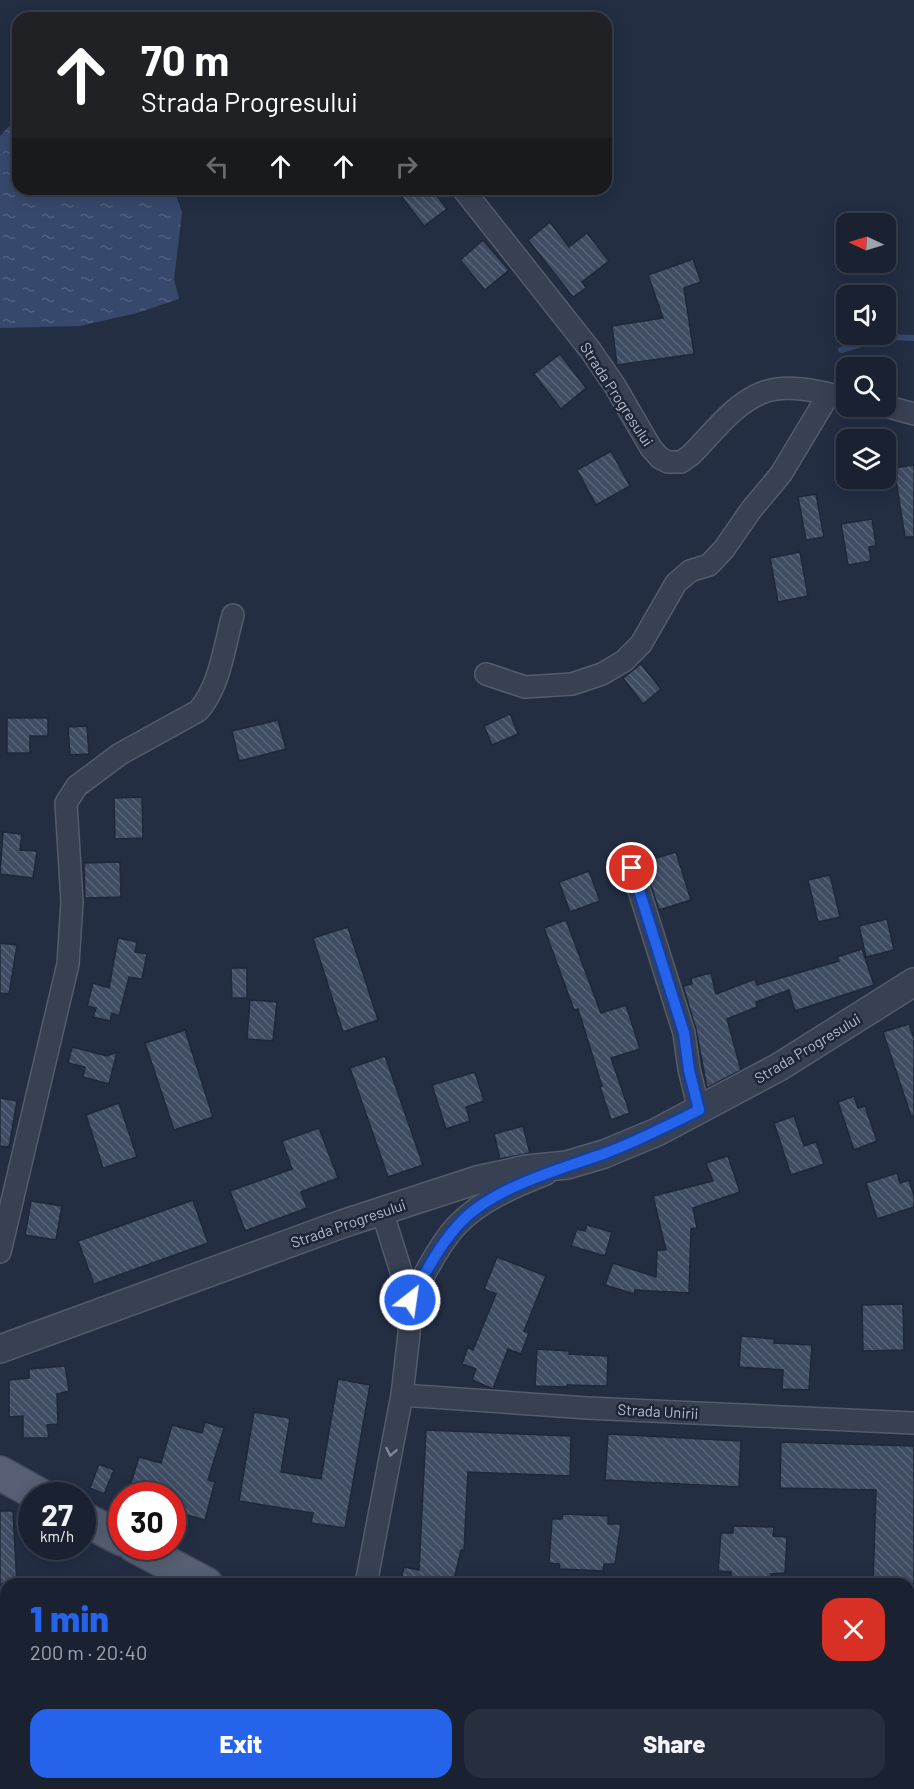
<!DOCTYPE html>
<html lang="en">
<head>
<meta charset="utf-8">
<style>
  body { margin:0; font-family:Barlow,sans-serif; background:#272f3e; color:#f1f3f6; height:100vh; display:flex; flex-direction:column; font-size:22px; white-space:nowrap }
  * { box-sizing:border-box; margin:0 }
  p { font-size:20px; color:#9fa4ac }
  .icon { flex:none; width:33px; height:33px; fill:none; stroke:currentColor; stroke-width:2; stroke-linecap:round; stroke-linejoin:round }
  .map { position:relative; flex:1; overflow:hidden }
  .sheet { position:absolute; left:0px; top:1578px; width:915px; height:212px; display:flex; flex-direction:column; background:#1a2232; border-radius:18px 18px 0 0; box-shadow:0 3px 15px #0003,0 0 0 2px #383f4d }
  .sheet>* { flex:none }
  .banner { position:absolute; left:12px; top:12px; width:600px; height:183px; border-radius:18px; box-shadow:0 3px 15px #0003,0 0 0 2px #383f4d; background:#202124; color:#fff; overflow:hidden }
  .needle { width:39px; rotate:274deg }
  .buttons { position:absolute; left:836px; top:213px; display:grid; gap:12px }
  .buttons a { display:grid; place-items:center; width:60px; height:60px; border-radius:12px; background:#1a2232; box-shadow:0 3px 15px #0003,0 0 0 2px #383f4d; font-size:30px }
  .speed { position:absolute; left:18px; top:1482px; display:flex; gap:12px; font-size:30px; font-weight:700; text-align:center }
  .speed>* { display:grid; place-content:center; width:78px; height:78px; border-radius:50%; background:#1a2232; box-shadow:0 3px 15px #0003,0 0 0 2px #383f4d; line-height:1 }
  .speed small { font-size:15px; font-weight:400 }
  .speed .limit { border:9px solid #d22; background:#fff; color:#111 }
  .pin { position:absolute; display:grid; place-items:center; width:51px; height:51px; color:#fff; margin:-26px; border:3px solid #fff; border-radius:50%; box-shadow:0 2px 6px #0007 }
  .me { position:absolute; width:66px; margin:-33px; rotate:30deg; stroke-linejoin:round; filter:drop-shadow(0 0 4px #0008) }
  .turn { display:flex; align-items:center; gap:21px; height:126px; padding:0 30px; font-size:27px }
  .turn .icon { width:78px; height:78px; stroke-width:2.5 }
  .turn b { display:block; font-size:42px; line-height:51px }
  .lanes { display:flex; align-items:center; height:57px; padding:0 30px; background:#0003; justify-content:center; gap:30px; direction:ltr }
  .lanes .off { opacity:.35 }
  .round { display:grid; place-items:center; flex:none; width:63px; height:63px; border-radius:18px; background:#272f3e }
  .summary { display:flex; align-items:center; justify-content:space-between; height:102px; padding:0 30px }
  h1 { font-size:36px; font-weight:800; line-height:45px; color:#2563eb }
  .button { display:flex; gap:12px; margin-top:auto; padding:12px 30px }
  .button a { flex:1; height:69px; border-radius:18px; background:#2563eb; color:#fff; font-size:24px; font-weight:800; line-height:69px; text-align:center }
  .button a+a { background:#272f3e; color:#f1f3f6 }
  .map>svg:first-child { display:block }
  .water { fill:url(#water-ripples) }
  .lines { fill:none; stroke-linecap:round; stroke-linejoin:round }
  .stream { stroke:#36486c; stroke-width:6 }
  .building { fill:url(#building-back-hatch); stroke:#1f283a; stroke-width:1.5 }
  .minor-casing { stroke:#535c6d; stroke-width:24 }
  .tertiary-casing { stroke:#535c6d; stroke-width:30 }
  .primary-casing { stroke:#424a5c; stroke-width:36 }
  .minor { stroke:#384153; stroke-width:21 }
  .tertiary { stroke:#384153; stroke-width:27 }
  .primary { stroke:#565f73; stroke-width:33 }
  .oneway { stroke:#7d8596 }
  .route-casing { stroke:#184099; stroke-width:15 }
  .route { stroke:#2563eb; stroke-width:10 }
  .labels { text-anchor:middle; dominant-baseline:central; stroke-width:5; stroke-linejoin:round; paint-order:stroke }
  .street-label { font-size:15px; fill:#b5bccd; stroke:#1d2638 }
</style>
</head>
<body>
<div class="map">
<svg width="914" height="1789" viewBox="0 0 914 1789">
  <defs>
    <pattern id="water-ripples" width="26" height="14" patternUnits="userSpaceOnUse" patternTransform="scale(1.5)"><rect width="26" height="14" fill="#36486c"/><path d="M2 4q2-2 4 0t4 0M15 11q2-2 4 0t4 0" fill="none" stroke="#516080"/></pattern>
    <pattern id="building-back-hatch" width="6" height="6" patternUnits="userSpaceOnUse" patternTransform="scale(1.5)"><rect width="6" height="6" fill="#3f4c63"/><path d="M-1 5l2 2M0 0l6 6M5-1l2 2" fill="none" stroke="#586478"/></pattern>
  </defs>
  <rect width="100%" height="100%" fill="#232e43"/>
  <path class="water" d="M 18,117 L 18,189 L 174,189 L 182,213 L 174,279 L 179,299 L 137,313 L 80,326 L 0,328 L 0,136 Z"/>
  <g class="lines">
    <path class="stream" d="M 841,350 L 885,337 L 914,338"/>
  </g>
  <g class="building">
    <path d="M 410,189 L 432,189 L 447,209 L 424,226 L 401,196 Z"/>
    <path d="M 550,222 L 569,247 L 587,233 L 609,261 L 582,282 L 586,288 L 573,297 L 528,240 Z"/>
    <path d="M 483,240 L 509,270 L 485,290 L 460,260 Z"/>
    <path d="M 693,259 L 701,282 L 684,288 L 694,354 L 617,365 L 612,326 L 663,318 L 648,275 Z"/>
    <path d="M 560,354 L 586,388 L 561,409 L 534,374 Z"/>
    <path d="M 611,451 L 630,486 L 596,505 L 577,470 Z"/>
    <path d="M 914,465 L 914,537 L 905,537 L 894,468 Z"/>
    <path d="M 816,494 L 824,537 L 806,540 L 798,497 Z"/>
    <path d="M 872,519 L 876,546 L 869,547 L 871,561 L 848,565 L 841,524 Z"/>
    <path d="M 800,552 L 808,596 L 778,602 L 770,558 Z"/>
    <path d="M 641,664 L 661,689 L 643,704 L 623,678 Z"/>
    <path d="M 510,714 L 518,734 L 492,745 L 484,726 Z"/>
    <path d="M 7,718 L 48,718 L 48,736 L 30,736 L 30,753 L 7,753 Z"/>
    <path d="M 278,720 L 286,749 L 239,761 L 232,731 Z"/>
    <path d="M 87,726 L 89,754 L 70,755 L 68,727 Z"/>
    <path d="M 142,797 L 143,838 L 115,839 L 114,798 Z"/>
    <path d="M 3,832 L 22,834 L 20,850 L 37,851 L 33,878 L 0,874 Z"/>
    <path d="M 676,852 L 691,900 L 659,910 L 643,862 Z"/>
    <path d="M 120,862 L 121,897 L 85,898 L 84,863 Z"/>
    <path d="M 589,871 L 600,901 L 570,912 L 559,882 Z"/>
    <path d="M 830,875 L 840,917 L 818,922 L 808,880 Z"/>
    <path d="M 887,919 L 894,950 L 866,957 L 859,926 Z"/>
    <path d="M 566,920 L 601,1013 L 626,1005 L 640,1049 L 611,1058 L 630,1113 L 611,1120 L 600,1087 L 602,1086 L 578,1009 L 574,1010 L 544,928 Z"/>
    <path d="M 348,927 L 378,1020 L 343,1032 L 313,938 Z"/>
    <path d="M 118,938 L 137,942 L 135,952 L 147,954 L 142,979 L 129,977 L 119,1016 L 112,1013 L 110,1021 L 93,1017 L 96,1008 L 87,1006 L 93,983 L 109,988 Z"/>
    <path d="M 0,943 L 17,945 L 9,994 L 0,993 Z"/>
    <path d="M 862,949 L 874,985 L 795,1011 L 789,990 L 756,1002 L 757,1007 L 727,1019 L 741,1070 L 707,1088 L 696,1029 L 683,986 L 692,984 L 691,978 L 711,973 L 716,994 L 755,979 L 757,985 L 839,961 L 837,957 Z"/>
    <path d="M 231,968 L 247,968 L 247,998 L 232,998 Z"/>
    <path d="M 250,1000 L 277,1002 L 273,1041 L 247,1039 Z"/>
    <path d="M 909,1024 L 914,1039 L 914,1116 L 911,1116 L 883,1032 Z"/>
    <path d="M 185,1030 L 213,1117 L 174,1130 L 145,1043 Z"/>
    <path d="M 72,1047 L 107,1056 L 117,1052 L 109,1084 L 83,1077 L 85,1067 L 68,1063 Z"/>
    <path d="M 385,1056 L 423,1165 L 388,1177 L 350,1068 Z"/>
    <path d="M 475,1072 L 484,1101 L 466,1107 L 470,1121 L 446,1129 L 432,1085 Z"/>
    <path d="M 854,1096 L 858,1108 L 865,1106 L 877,1141 L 854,1150 L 838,1102 Z"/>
    <path d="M 0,1098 L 17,1101 L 9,1147 L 0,1146 Z"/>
    <path d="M 119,1103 L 137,1157 L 103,1168 L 86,1115 Z"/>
    <path d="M 794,1116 L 804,1146 L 816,1142 L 824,1164 L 791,1175 L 774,1123 Z"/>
    <path d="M 523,1126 L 530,1153 L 500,1159 L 494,1134 Z"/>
    <path d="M 319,1128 L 338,1178 L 301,1192 L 307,1208 L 245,1231 L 230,1191 L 292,1169 L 282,1141 Z"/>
    <path d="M 728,1156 L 740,1192 L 693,1208 L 697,1228 L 691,1229 L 689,1293 L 635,1290 L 634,1294 L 605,1285 L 613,1263 L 656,1277 L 657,1250 L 666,1250 L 653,1196 L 713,1181 L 706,1163 Z"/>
    <path d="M 897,1173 L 900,1183 L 909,1180 L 914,1196 L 914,1207 L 877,1219 L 866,1183 Z"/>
    <path d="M 193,1200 L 208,1243 L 94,1284 L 78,1241 Z"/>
    <path d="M 31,1201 L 62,1206 L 56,1240 L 25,1235 Z"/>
    <path d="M 587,1225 L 612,1232 L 605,1256 L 571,1246 L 577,1229 L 585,1231 Z"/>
    <path d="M 497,1257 L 546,1276 L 524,1331 L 529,1333 L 521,1354 L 508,1349 L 493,1389 L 472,1380 L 476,1369 L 462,1364 L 468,1347 L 473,1350 L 496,1294 L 484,1289 Z"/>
    <path d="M 903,1304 L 904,1350 L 863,1351 L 862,1305 Z"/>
    <path d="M 741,1336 L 774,1339 L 774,1343 L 812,1345 L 809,1390 L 782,1389 L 783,1370 L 739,1367 Z"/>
    <path d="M 537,1349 L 569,1351 L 569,1354 L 608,1356 L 607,1386 L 567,1385 L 567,1387 L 535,1386 Z"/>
    <path d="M 65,1366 L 69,1391 L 57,1394 L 58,1424 L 47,1425 L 49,1438 L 23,1438 L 23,1416 L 9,1417 L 9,1380 L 29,1378 L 29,1369 Z"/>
    <path d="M 338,1379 L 370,1385 L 345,1528 L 311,1523 L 313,1513 L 239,1501 L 254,1412 L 290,1418 L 281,1472 L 321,1479 Z"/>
    <path d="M 205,1422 L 224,1428 L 208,1480 L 215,1482 L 205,1520 L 172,1511 L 172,1496 L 152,1496 L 154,1490 L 131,1483 L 139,1457 L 161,1463 L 172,1425 L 202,1433 Z"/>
    <path d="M 426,1430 L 571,1436 L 570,1476 L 468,1472 L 464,1551 L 461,1550 L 453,1584 L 400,1584 L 404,1567 L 419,1570 Z"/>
    <path d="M 608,1434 L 741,1441 L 739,1487 L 605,1480 Z"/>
    <path d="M 781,1442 L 914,1446 L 914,1584 L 873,1584 L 876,1490 L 780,1488 Z"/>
    <path d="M 99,1464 L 114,1470 L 104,1494 L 90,1488 Z"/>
    <path d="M 0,1511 L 13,1511 L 17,1584 L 0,1584 Z"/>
    <path d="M 563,1514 L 608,1516 L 608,1524 L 621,1524 L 615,1564 L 604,1564 L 603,1571 L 560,1569 L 559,1564 L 549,1563 L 552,1519 L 562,1519 Z"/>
    <path d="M 733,1526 L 774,1527 L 773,1536 L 787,1537 L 785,1573 L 771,1574 L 771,1580 L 731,1579 L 731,1572 L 718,1571 L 721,1533 L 733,1533 Z"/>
  </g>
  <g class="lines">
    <g class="minor-casing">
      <g id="minor">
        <path d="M 463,189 L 591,351 L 615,386 L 651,448 L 660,458 L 668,462 L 681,462 L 691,455 C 713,433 734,403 764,392 C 789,383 821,392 846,398"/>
        <path d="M 885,406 L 914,414"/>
        <path d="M 486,674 L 525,687 L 572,684 L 602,674 L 624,661 L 641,644 L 676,583 L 690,571 L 709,565 L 724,549 L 751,510 L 781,474 L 829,394"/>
        <path d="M 632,868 L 684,1033 L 689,1069 L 699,1110"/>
        <path d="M 0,1252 L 68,964 L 72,902 L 66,803 L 77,786 L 120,754 L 198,711 C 220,687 224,647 233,615"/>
        <path d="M 410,1300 C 422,1280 432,1258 446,1239 C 468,1206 510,1188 546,1174"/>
        <path d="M 402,1395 L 587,1408 L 914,1423"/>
        <path d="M 366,1584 L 402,1395 L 409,1334 L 410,1300 L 382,1211"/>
        <path d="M 639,1789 L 641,1784"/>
      </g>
    </g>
    <g class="tertiary-casing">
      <path id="tertiary" d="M 0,1349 L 342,1224 L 477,1180 L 527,1169 L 567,1165 L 604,1154 L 657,1132 L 779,1067 L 914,982"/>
    </g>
    <g class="primary-casing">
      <g id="primary">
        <path d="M 0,1473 L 41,1496"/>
        <path d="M 82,1518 L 122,1539"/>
        <path d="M 135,1546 L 206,1584"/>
        <path d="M 731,1784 L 755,1789"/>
        <path d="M 0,1786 L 61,1784"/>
      </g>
    </g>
    <use href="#minor" class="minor"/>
    <use href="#tertiary" class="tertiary"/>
    <use href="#primary" class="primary"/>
  </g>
  <defs><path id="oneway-chevron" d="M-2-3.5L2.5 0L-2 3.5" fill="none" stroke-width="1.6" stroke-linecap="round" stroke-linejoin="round" transform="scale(1.5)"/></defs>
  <use class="oneway" href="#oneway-chevron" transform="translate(391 1452) rotate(101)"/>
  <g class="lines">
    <g class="route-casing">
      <path id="route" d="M 410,1300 C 426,1272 440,1243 463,1220 C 496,1187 560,1169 603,1154 C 636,1142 667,1126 699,1110 L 689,1070 L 684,1033 L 632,868"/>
    </g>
    <use href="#route" class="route"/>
  </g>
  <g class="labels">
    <g class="street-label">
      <text transform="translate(617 394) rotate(57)">Strada Progresului</text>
      <text transform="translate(807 1048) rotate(-31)">Strada Progresului</text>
      <text transform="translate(348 1223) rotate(-19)">Strada Progresului</text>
      <text transform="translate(658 1411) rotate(3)">Strada Unirii</text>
    </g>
  </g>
</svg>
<div class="buttons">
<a><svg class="needle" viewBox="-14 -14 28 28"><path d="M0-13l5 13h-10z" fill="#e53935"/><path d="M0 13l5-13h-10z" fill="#9fa4ac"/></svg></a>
<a><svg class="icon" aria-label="sound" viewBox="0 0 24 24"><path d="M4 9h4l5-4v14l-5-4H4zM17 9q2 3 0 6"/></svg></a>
<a><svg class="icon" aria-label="search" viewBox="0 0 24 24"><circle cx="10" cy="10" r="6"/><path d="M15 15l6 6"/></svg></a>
<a><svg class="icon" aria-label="layers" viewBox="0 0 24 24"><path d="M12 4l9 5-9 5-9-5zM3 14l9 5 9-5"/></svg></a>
</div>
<div class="speed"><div>27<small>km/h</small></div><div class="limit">30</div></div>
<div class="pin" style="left:632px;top:868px;background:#d93025"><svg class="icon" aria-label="arrive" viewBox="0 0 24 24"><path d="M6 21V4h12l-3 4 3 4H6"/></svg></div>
<svg class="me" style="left:410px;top:1300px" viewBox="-20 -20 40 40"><circle r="17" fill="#2563eb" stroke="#fff" stroke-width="3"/><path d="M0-11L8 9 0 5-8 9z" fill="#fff"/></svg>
<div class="banner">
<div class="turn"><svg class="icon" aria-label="ahead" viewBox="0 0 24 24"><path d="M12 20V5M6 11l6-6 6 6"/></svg><div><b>70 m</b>Strada Progresului</div></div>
<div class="lanes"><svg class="icon off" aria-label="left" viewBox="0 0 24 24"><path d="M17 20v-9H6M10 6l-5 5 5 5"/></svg><svg class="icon" aria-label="ahead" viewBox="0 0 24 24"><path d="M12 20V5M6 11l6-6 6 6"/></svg><svg class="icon" aria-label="ahead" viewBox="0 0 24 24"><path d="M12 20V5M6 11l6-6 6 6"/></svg><svg class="icon off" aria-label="right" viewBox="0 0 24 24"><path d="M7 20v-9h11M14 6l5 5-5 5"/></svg></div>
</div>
<section class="sheet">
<div class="summary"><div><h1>1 min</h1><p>200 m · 20:40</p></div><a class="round" style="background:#d93025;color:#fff"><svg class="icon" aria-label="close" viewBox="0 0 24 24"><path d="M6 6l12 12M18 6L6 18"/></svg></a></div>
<div class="button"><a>Exit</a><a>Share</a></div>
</section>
</div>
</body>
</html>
